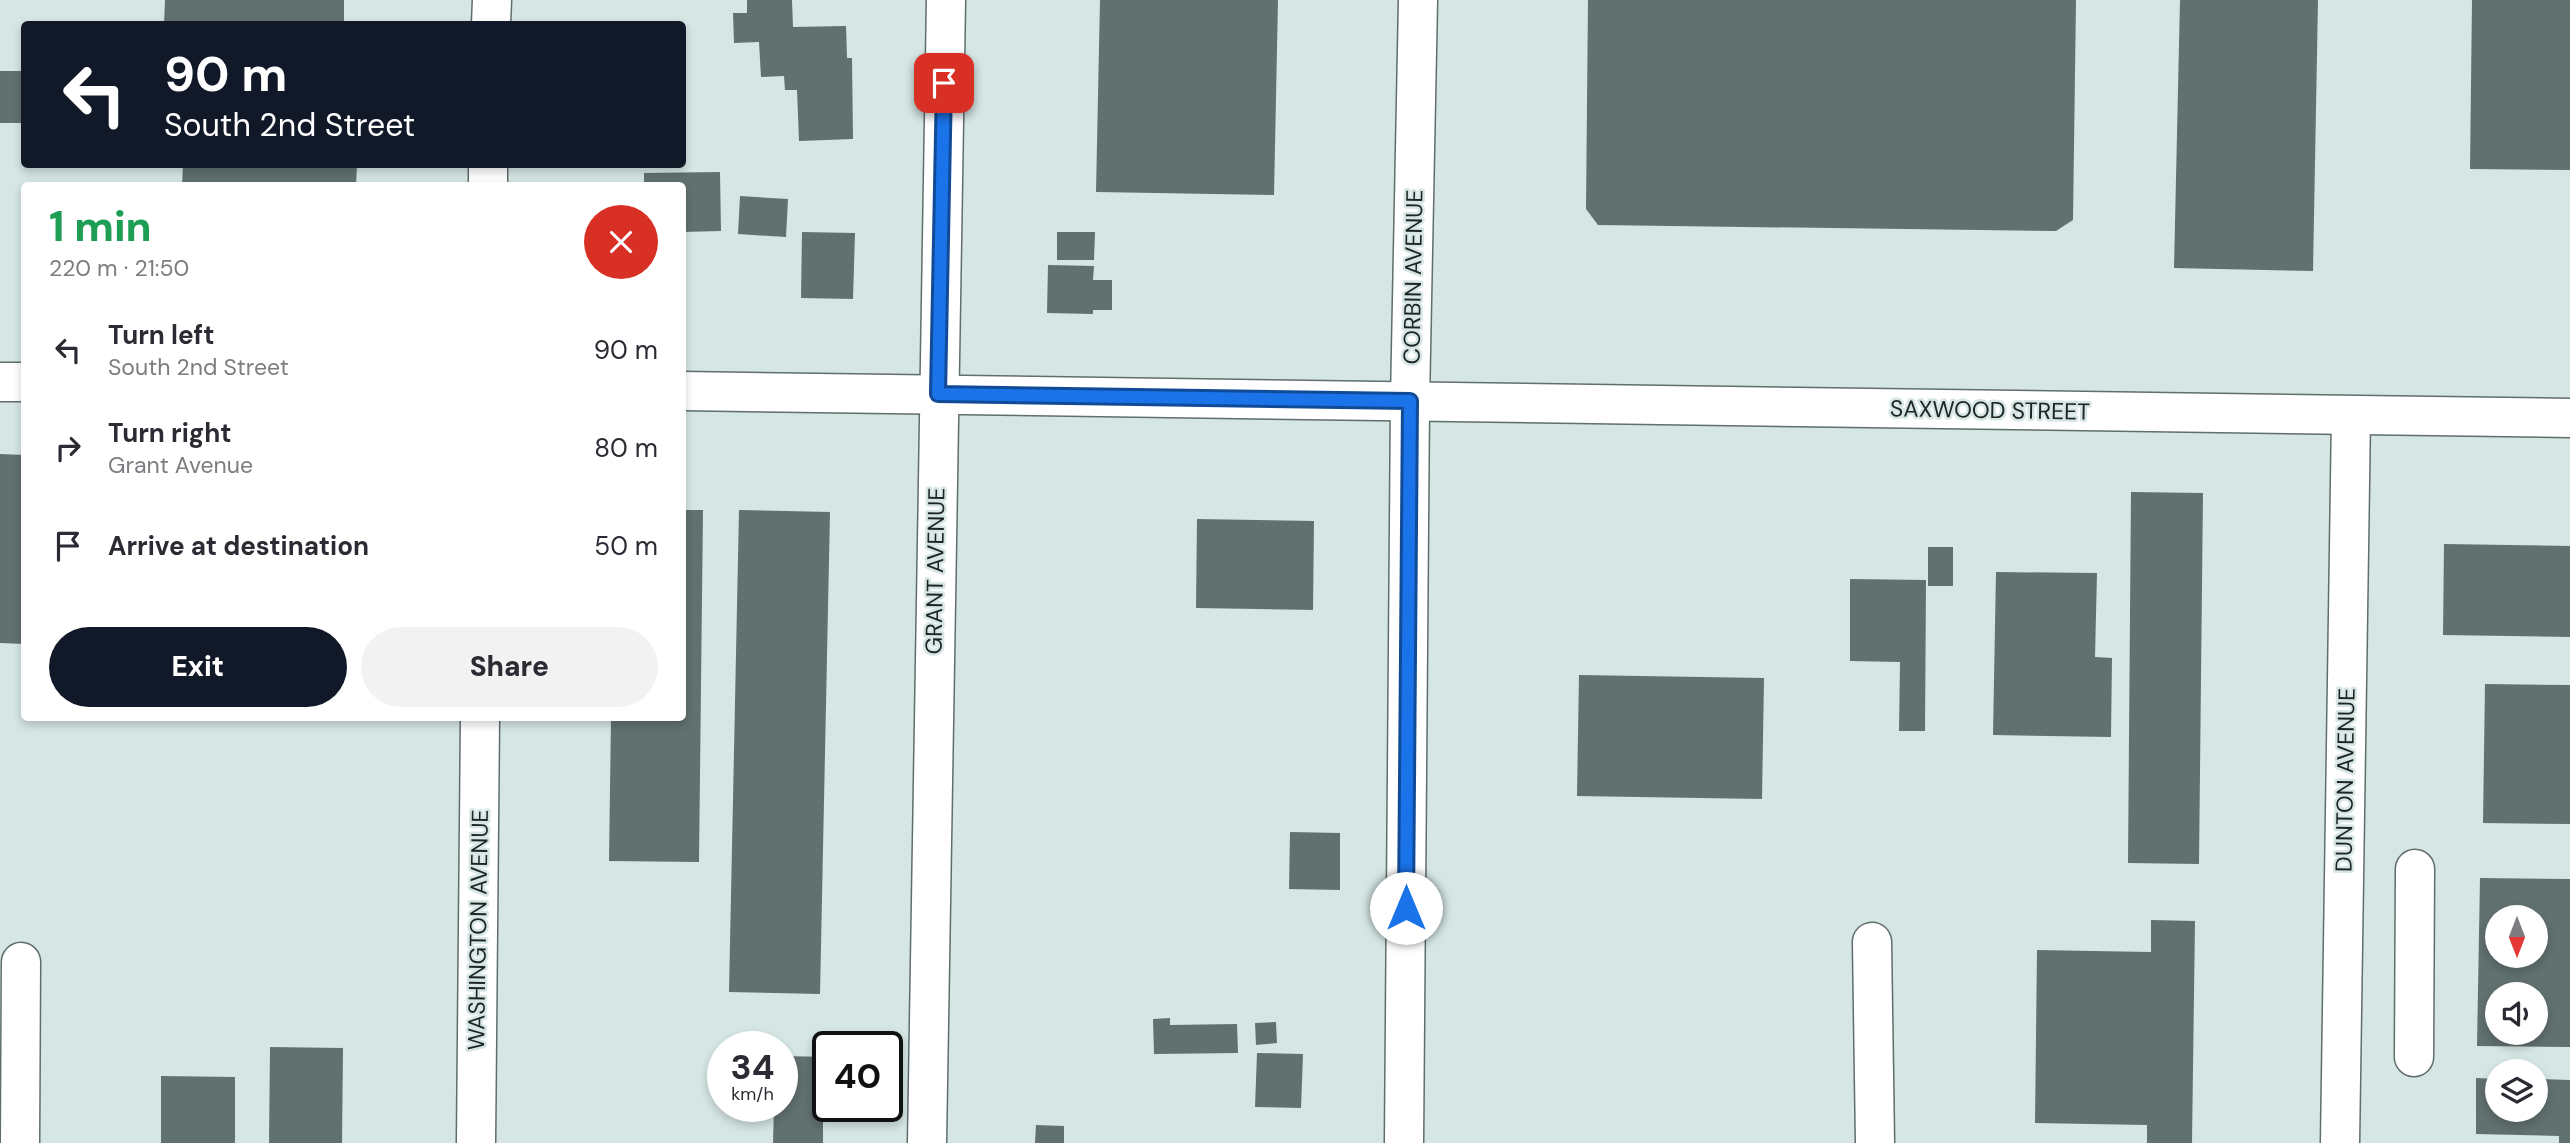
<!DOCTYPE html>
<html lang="en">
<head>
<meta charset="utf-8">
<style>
  body { margin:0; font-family:"DM Sans",sans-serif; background:#f2f2f3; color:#2b2b33; height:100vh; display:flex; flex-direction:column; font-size:26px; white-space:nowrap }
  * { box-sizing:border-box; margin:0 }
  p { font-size:23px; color:#7c7c81 }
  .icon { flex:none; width:38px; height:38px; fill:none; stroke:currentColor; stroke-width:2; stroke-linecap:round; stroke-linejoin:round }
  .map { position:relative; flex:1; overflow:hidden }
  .panel { position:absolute; left:21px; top:182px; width:665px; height:539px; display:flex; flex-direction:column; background:#fff; border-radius:7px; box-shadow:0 4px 10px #0003 }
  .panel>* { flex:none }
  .banner { position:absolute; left:21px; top:21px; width:665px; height:147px; border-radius:7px; box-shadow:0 4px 10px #0003; background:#111827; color:#fff; overflow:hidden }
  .needle { width:46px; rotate:180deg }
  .controls { position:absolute; left:2485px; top:905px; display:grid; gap:14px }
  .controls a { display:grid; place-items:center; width:63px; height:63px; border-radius:50%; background:#fff; box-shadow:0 4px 10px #0003; font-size:35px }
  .speed { position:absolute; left:707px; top:1031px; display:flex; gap:14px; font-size:35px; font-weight:700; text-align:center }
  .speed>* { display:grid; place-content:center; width:91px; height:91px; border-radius:50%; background:#fff; box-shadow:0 4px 10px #0003; line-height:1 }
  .speed small { font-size:18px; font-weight:400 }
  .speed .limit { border:4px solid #111; border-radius:10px; background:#fff; color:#111 }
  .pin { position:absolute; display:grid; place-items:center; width:60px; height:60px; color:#fff; margin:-30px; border-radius:14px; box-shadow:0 4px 10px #0006 }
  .me { position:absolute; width:77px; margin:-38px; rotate:0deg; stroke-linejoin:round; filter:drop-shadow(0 0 5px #0008) }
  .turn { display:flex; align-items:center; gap:24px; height:147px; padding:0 28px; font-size:32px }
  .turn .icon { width:91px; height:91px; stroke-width:2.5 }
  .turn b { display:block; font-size:49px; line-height:60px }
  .round { display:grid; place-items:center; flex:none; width:74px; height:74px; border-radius:37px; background:#f2f2f3 }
  .overview { display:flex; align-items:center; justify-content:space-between; height:119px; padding:0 28px }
  h1 { font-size:42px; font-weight:800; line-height:52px; color:#1e9e55 }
  .cta { display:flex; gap:14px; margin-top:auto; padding:14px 28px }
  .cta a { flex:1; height:80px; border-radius:42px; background:#111827; color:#fff; font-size:28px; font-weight:800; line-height:80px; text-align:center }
  .cta a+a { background:#f2f2f3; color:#2b2b33 }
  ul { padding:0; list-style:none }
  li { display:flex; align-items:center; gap:21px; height:98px; padding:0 28px }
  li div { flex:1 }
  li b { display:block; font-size:26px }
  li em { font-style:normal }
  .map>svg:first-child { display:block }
  .building { fill:#617170; fill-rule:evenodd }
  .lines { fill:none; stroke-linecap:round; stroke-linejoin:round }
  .minor-casing { stroke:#5f6e6d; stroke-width:41 }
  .minor { stroke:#fff; stroke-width:38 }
  .route-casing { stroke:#114b97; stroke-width:18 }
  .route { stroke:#1a73e8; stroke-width:12 }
  .labels { text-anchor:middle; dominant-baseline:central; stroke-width:5; stroke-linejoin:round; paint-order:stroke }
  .street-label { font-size:23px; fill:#1e2423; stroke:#d5e6e5 }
</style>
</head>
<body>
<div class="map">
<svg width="2570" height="1143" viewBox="0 0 2570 1143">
  <rect width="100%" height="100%" fill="#d5e6e5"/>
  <g class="building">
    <path d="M 165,0 L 344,0 L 344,24 L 164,24 Z"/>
    <path d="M 747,0 L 792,0 L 793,27 L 846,26 L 847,58 L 852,58 L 853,139 L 799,141 L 797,90 L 785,90 L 784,76 L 761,77 L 759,42 L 734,43 L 733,13 L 747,13 Z"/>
    <path d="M 1100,0 L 1278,0 L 1274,195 L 1096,192 Z"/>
    <path d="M 1588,0 L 2076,0 L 2073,220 L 2056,231 L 1598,225 L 1586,209 Z"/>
    <path d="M 2180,0 L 2318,0 L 2313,271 L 2174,268 Z"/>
    <path d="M 2472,0 L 2570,0 L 2570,170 L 2470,169 Z"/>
    <rect x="0" y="71" width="24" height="52"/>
    <path d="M 183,164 L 357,164 L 356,186 L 182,186 Z"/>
    <path d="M 720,172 L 721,231 L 682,232 L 682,186 L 644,186 L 644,173 Z"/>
    <path d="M 740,196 L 788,199 L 786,237 L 738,234 Z"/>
    <path d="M 802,232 L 855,233 L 853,299 L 801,298 Z"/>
    <path d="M 1057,232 L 1095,232 L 1094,260 L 1057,260 Z"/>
    <path d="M 1048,265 L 1094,266 L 1093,280 L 1112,280 L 1112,310 L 1093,310 L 1093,314 L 1047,313 Z"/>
    <path d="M 0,454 L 24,455 L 24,644 L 0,643 Z"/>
    <path d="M 2131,492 L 2203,493 L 2199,864 L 2128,863 Z"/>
    <path d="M 682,510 L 703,510 L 699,862 L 609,861 L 611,718 L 682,718 Z"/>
    <path d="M 739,510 L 830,512 L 820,994 L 729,992 Z"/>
    <path d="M 1197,519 L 1314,521 L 1313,610 L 1196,608 Z"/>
    <path d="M 2444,544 L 2570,546 L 2570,637 L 2443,635 Z"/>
    <rect x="1928" y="547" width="25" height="39"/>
    <path d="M 1996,572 L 2097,573 L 2095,657 L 2112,658 L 2111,737 L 1993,735 Z"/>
    <path d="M 1850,579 L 1926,580 L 1925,731 L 1899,731 L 1900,662 L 1850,661 Z"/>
    <path d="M 1579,675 L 1764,678 L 1762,799 L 1577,796 Z"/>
    <path d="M 2485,684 L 2570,685 L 2570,824 L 2483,823 Z"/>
    <path d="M 1290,832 L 1340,833 L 1340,890 L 1289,889 Z"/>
    <path d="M 2480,878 L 2570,879 L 2570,1047 L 2477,1046 ZM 2497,917 L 2536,917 L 2536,956 L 2497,956 ZM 2497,994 L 2536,994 L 2536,1032 L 2497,1032 Z"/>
    <path d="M 2151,920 L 2195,921 L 2192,1143 L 2147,1143 L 2147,1125 L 2035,1123 L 2037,950 L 2151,952 Z"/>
    <path d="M 1170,1018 L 1170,1025 L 1237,1024 L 1238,1053 L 1154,1054 L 1153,1019 Z"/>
    <path d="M 1276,1022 L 1277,1043 L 1256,1045 L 1255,1023 Z"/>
    <path d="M 270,1047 L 343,1048 L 342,1143 L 269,1143 Z"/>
    <path d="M 1257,1053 L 1303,1054 L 1301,1108 L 1255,1107 Z"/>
    <path d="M 782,1056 L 828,1057 L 828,1106 L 841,1106 L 840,1119 L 823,1119 L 823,1143 L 773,1143 L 774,1106 L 782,1106 Z"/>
    <path d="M 161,1076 L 235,1077 L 235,1143 L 161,1143 Z"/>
    <path d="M 2476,1078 L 2497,1079 L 2497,1110 L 2536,1110 L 2536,1079 L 2570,1080 L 2570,1143 L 2559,1143 L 2559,1136 L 2476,1134 Z"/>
    <path d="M 1036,1125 L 1064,1126 L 1064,1143 L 1035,1143 Z"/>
  </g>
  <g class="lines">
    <g class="minor-casing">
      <g id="minor">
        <path d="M 491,24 L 492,0"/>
        <path d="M 488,186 L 488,164"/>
        <path d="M 0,382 L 24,382"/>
        <path d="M 682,391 L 2570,418"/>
        <path d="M 1872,942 L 1875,1143"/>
        <path d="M 2414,1057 L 2415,869"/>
        <path d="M 20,1143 L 21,962"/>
        <path d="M 476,1143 L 480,718"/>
        <path d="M 927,1143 L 946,0"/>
        <path d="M 1404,1143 L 1410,401 L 1418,0"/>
        <path d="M 2340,1143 L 2351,416"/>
      </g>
    </g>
    <use href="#minor" class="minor"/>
  </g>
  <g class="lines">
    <g class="route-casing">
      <path id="route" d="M 944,83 L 938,394 L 1410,401 L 1406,908"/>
    </g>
    <use href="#route" class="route"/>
  </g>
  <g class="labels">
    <g class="street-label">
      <text transform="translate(1413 277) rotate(-89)">CORBIN AVENUE</text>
      <text transform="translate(1990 410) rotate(1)">SAXWOOD STREET</text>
      <text transform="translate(935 571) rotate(-89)">GRANT AVENUE</text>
      <text transform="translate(2345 780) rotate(-89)">DUNTON AVENUE</text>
      <text transform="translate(478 930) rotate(-89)">WASHINGTON AVENUE</text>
    </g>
  </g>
</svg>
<div class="controls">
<a><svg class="needle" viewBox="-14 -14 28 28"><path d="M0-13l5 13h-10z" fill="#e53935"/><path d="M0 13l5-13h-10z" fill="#7c7c81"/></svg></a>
<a><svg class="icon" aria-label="sound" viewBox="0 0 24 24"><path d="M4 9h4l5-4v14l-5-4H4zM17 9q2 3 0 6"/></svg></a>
<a><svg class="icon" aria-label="layers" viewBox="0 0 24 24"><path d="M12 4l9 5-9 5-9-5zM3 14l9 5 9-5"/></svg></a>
</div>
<div class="speed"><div>34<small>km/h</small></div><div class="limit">40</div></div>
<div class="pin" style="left:944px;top:83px;background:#d93025"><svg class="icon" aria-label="arrive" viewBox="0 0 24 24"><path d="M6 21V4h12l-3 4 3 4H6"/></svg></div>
<svg class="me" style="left:1406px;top:908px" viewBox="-20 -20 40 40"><circle r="19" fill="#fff"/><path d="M0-13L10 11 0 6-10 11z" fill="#1a73e8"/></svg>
<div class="banner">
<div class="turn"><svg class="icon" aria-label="left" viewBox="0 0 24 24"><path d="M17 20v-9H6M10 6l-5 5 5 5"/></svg><div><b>90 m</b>South 2nd Street</div></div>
</div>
<section class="panel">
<div class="overview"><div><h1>1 min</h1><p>220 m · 21:50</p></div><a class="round" style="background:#d93025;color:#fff"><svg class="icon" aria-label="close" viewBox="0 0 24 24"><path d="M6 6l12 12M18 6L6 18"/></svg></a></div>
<ul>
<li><svg class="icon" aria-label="left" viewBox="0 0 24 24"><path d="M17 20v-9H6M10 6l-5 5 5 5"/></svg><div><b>Turn left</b><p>South 2nd Street</p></div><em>90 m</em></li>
<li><svg class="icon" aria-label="right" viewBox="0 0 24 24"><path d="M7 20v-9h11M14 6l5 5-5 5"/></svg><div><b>Turn right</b><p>Grant Avenue</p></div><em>80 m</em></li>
<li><svg class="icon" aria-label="arrive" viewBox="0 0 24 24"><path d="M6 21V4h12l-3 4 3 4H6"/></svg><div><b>Arrive at destination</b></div><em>50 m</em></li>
</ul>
<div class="cta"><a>Exit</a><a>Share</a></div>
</section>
</div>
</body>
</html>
